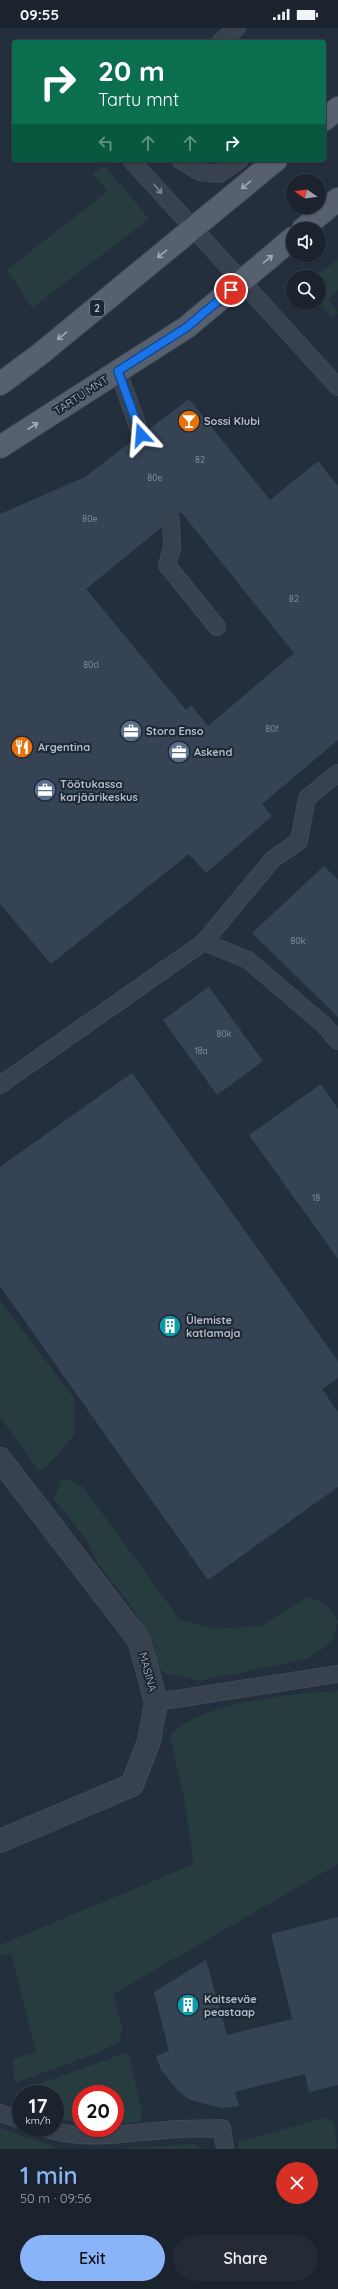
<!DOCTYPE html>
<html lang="en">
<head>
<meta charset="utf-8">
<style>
  body { margin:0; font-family:Quicksand,sans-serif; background:#242b36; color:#f1f3f6; height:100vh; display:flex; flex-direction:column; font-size:15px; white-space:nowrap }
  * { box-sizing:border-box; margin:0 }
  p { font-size:13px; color:#a0a4aa }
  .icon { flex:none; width:22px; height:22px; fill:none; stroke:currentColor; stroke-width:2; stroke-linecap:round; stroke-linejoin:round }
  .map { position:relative; height:2121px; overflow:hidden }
  .sheet { display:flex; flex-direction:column; background:#1b232e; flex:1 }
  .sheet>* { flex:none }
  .hud { position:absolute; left:12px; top:12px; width:314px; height:122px; border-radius:4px; box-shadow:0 1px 3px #0004,0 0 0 1px #39404a; background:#0b6e4f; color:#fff; overflow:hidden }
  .needle { width:26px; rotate:283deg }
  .fabs { position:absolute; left:286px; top:146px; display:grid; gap:8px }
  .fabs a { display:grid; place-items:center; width:40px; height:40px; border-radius:50%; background:#1b232e; box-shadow:0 1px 3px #0004,0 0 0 1px #39404a; font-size:20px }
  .speed { position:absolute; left:12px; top:2057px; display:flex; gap:8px; font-size:20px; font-weight:700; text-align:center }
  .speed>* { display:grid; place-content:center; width:52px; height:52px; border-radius:50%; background:#1b232e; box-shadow:0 1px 3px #0004,0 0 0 1px #39404a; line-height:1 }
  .speed small { font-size:10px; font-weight:400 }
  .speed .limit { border:6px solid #d22; background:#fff; color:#111 }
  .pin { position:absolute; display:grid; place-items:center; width:34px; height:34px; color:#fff; margin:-17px; border:2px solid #fff; border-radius:50%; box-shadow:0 1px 4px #0007 }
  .me { position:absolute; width:44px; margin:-22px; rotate:341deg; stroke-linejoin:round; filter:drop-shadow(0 0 3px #0008) }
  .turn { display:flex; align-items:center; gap:14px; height:84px; padding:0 20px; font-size:18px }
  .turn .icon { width:52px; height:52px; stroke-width:2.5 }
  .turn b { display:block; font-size:28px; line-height:34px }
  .lanes { display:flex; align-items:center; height:38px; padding:0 20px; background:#0003; justify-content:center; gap:20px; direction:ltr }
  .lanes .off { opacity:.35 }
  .round { display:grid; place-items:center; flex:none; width:42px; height:42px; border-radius:21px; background:#242b36 }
  .headline { display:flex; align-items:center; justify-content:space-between; height:68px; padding:0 20px }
  h1 { font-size:24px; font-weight:600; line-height:30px; color:#8ab4f8 }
  .primary-button { display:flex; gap:8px; margin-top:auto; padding:8px 20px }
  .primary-button a { flex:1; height:46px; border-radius:24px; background:#8ab4f8; color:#111; font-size:16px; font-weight:600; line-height:46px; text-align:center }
  .primary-button a+a { background:#242b36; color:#f1f3f6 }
  .status { display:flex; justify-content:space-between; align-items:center; height:28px; padding:0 20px; background:#1b232e; direction:ltr }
  .status svg { height:11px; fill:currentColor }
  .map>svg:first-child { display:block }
  .green { fill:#263c3f }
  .building { fill:#364354; fill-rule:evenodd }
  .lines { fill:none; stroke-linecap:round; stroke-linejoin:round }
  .lane-casing { stroke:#414a57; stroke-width:18 }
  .street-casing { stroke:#414a57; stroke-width:24 }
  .primary-casing { stroke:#414a57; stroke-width:24 }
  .lane { stroke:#38414e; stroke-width:16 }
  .street { stroke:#38414e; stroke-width:22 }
  .primary { stroke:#56606e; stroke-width:22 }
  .oneway { stroke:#a1aab7 }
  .oneway2 { stroke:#7c8592 }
  .route-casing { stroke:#114b97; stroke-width:10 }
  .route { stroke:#1a73e8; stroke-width:7 }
  .labels { text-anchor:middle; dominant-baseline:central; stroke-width:4; stroke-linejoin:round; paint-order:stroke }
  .number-label { font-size:9px; fill:#929caa }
  .shield { fill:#1d2633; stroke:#878f9c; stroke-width:1 }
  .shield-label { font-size:10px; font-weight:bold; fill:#b4bcc9 }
  .street-label { font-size:11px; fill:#b4bcc9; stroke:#1d2633 }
  .poi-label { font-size:11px; font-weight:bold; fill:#b4bcc9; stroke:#1d2633; text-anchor:start }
</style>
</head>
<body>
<div class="status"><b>09:55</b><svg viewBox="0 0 49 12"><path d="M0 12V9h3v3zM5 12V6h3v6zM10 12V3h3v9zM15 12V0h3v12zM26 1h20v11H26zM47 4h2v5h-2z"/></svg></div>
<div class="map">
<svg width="338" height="2121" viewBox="0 0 338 2121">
  <rect width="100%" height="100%" fill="#242f3e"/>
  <g class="green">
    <path d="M 105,138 L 149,191 L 32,280 L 7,242 L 104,166 L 107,162 L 92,145 Z"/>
    <path d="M 338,231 L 338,262 L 328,271 L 338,285 L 331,290 L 320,277 L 310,285 L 304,275 L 319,275 L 319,249 L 315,249 Z"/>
    <path d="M 0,1272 L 74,1370 L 74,1407 L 51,1434 L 39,1443 L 0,1389 Z"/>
    <path d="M 61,1452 L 71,1452 L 83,1459 L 180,1592 L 214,1601 L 261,1598 L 306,1570 C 325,1571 328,1578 338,1593 L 332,1612 L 321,1622 L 306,1631 L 200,1653 L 164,1645 L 157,1638 L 154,1617 L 130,1576 L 99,1537 L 86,1511 L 54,1471 Z"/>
    <path d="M 338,1663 L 338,1836 L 113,1966 L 122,1998 L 120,2013 L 100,2024 L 15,2055 L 13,2031 L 36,2024 L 11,1925 L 0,1928 L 0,1917 L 194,1836 L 184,1770 L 170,1708 C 197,1674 295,1665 338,1663 Z"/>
    <path d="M 128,2024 L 142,2083 L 141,2091 L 138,2095 L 115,2095 L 115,2066 L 81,2066 L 81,2096 L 55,2090 L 55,2066 L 21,2066 L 21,2079 L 14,2065 Z"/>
    <path d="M 324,2090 L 334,2095 L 337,2121 L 238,2121 L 239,2114 Z"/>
    <path d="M 0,2100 L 54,2118 L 55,2121 L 0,2121 Z"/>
    <path d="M 192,2116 L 205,2121 L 118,2121 Z"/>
  </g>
  <g class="building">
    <path d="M 189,371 L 270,472 L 318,433 L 338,458 L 338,712 L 262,776 L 272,788 L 206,845 L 189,826 L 51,936 L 0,876 L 0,486 L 85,449 L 133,412 L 139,416 L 145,416 L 150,409 L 149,401 ZM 171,483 L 179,486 L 181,484 L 294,625 L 208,698 L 191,677 L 186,682 L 86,561 L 162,499 L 163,487 Z"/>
    <path d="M 324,838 L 338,852 L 338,989 L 252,905 Z"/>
    <path d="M 209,959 L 263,1033 L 217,1067 L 163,992 Z"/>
    <path d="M 132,1045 L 338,1333 L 338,1350 L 322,1361 L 338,1384 L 338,1459 L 208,1552 L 0,1258 L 0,1139 Z"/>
    <path d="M 321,1056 L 338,1081 L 338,1231 L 249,1107 Z"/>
    <path d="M 338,1889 L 338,2057 L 309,2064 L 305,2046 L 235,2064 L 239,2078 L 222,2080 L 190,2072 L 179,2064 L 161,2042 L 156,2028 L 169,2023 L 154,1964 L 206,1932 L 227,2007 L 292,1991 L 271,1906 Z"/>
  </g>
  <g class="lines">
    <g class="lane-casing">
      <g id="lane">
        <path d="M 220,14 L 237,0"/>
        <path d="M 131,132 L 338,359"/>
        <path d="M 180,132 L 200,144 L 219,146 L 240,132"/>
        <path d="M 118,343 L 141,407"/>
        <path d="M 171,492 L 172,520 L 167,537 L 217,599"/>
        <path d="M 204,914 L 248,932 L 323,996 L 338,1013"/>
        <path d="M 0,1057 L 204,914 L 273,831 L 299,813 L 307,770 L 338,745"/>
        <path d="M 156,1674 L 338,1646"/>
        <path d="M 0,2085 L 21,2092"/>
        <path d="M 44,2100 C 84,2114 125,2105 166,2102 C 184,2100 203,2101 222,2100 L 225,2121"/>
      </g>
    </g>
    <g class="street-casing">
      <path id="street" d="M 0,1431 L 139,1612 L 156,1674 L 149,1713 L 132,1757 L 0,1813"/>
    </g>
    <g class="primary-casing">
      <g id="primary">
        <path d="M 324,92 L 338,80"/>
        <path d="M 303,201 L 338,171"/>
        <path d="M 0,356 L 39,327 L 276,132"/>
        <path d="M 0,419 L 187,299 L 293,210"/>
      </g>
    </g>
    <use href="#lane" class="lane"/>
    <use href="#street" class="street"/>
    <use href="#primary" class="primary"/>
  </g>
  <defs><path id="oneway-shaft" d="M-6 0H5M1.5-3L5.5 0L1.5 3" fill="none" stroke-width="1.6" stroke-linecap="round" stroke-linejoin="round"/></defs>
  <g class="oneway">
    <use href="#oneway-shaft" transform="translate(246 157) rotate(140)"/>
    <use href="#oneway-shaft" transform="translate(162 226) rotate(141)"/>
    <use href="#oneway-shaft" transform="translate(268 231) rotate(-40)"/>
    <use href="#oneway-shaft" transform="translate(62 308) rotate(141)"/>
    <use href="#oneway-shaft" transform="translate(33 398) rotate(-33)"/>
  </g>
  <use class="oneway2" href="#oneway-shaft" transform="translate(158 161) rotate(49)"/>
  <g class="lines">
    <g class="route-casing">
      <path id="route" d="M 141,407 L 118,343 L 187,299 L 231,262"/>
    </g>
    <use href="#route" class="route"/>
  </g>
  <defs>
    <g id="bar-disc" transform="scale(1.15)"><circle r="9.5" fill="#e8710a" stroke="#1d2633"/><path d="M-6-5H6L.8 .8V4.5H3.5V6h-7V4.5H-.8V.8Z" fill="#fff"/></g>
    <g id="office-disc" transform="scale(1.15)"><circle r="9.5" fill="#5c6f8a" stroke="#1d2633"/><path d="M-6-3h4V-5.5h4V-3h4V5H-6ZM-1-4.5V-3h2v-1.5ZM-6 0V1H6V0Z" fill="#fff"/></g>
    <g id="restaurant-disc" transform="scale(1.15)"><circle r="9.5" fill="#e8710a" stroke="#1d2633"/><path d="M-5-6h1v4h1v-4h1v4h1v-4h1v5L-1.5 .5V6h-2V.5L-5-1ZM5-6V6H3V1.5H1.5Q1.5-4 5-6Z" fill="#fff"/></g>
    <g id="building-disc" transform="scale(1.15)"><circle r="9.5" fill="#0f9aa8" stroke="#1d2633"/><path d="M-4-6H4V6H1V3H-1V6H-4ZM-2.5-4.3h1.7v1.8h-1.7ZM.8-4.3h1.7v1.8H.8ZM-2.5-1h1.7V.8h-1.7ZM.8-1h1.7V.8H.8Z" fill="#fff"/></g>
  </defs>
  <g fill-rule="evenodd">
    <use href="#bar-disc" x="189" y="393"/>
    <use href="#office-disc" x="131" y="703"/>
    <use href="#restaurant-disc" x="22" y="719"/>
    <use href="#office-disc" x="179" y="724"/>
    <use href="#office-disc" x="45" y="762"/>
    <use href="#building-disc" x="170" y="1298"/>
    <use href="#building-disc" x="188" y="1977"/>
  </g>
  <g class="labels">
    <g class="number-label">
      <text x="200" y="431">82</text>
      <text x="155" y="449">80e</text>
      <text x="90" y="490">80e</text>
      <text x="294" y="570">82</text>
      <text x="91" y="636">80d</text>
      <text x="272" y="700">80f</text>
      <text x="298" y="912">80k</text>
      <text x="224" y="1005">80k</text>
      <text x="201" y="1022">18a</text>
      <text x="316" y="1169">18</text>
    </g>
    <rect class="shield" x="90" y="272" width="14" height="16" rx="3"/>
    <g class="shield-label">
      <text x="97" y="280">2</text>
    </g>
    <g class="street-label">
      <text transform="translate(81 367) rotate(-33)">TARTU MNT</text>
      <text transform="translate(148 1644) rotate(75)">MASINA</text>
    </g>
    <g class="poi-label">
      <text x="204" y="393">Sossi Klubi</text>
      <text x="146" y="703">Stora Enso</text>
      <text x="38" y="719">Argentina</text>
      <text x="194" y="724">Askend</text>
      <text x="60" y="756">Töötukassa<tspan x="60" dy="13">karjäärikeskus</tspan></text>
      <text x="186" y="1292">Ülemiste<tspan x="186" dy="13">katlamaja</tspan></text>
      <text x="204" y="1971">Kaitseväe<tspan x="204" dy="13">peastaap</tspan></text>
    </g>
  </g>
</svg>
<div class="fabs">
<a><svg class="needle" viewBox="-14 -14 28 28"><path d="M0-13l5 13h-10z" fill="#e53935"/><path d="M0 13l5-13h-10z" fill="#a0a4aa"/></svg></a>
<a><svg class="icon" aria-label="sound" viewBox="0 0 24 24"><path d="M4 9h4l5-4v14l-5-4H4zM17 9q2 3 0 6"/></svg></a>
<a><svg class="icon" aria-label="search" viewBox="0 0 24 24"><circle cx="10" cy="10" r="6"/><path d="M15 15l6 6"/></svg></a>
</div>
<div class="speed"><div>17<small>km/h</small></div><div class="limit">20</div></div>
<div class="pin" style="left:231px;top:262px;background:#d93025"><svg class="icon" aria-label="arrive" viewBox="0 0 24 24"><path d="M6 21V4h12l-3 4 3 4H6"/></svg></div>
<svg class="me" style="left:141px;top:407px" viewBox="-20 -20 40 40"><path d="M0-17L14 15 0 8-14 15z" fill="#1a73e8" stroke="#fff" stroke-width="4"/></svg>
<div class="hud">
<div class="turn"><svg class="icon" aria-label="right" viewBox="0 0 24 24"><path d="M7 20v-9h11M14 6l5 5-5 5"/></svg><div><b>20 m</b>Tartu mnt</div></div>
<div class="lanes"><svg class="icon off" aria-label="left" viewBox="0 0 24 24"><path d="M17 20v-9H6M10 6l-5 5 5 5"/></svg><svg class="icon off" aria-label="ahead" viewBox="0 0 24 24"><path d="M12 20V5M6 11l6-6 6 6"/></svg><svg class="icon off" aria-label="ahead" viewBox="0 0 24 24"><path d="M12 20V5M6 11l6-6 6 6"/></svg><svg class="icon" aria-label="right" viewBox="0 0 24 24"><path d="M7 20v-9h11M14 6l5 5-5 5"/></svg></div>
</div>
</div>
<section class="sheet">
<div class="headline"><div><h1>1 min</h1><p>50 m · 09:56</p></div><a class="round" style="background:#d93025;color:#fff"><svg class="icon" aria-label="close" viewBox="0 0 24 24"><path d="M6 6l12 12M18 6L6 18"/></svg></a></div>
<div class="primary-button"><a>Exit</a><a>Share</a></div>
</section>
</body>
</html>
